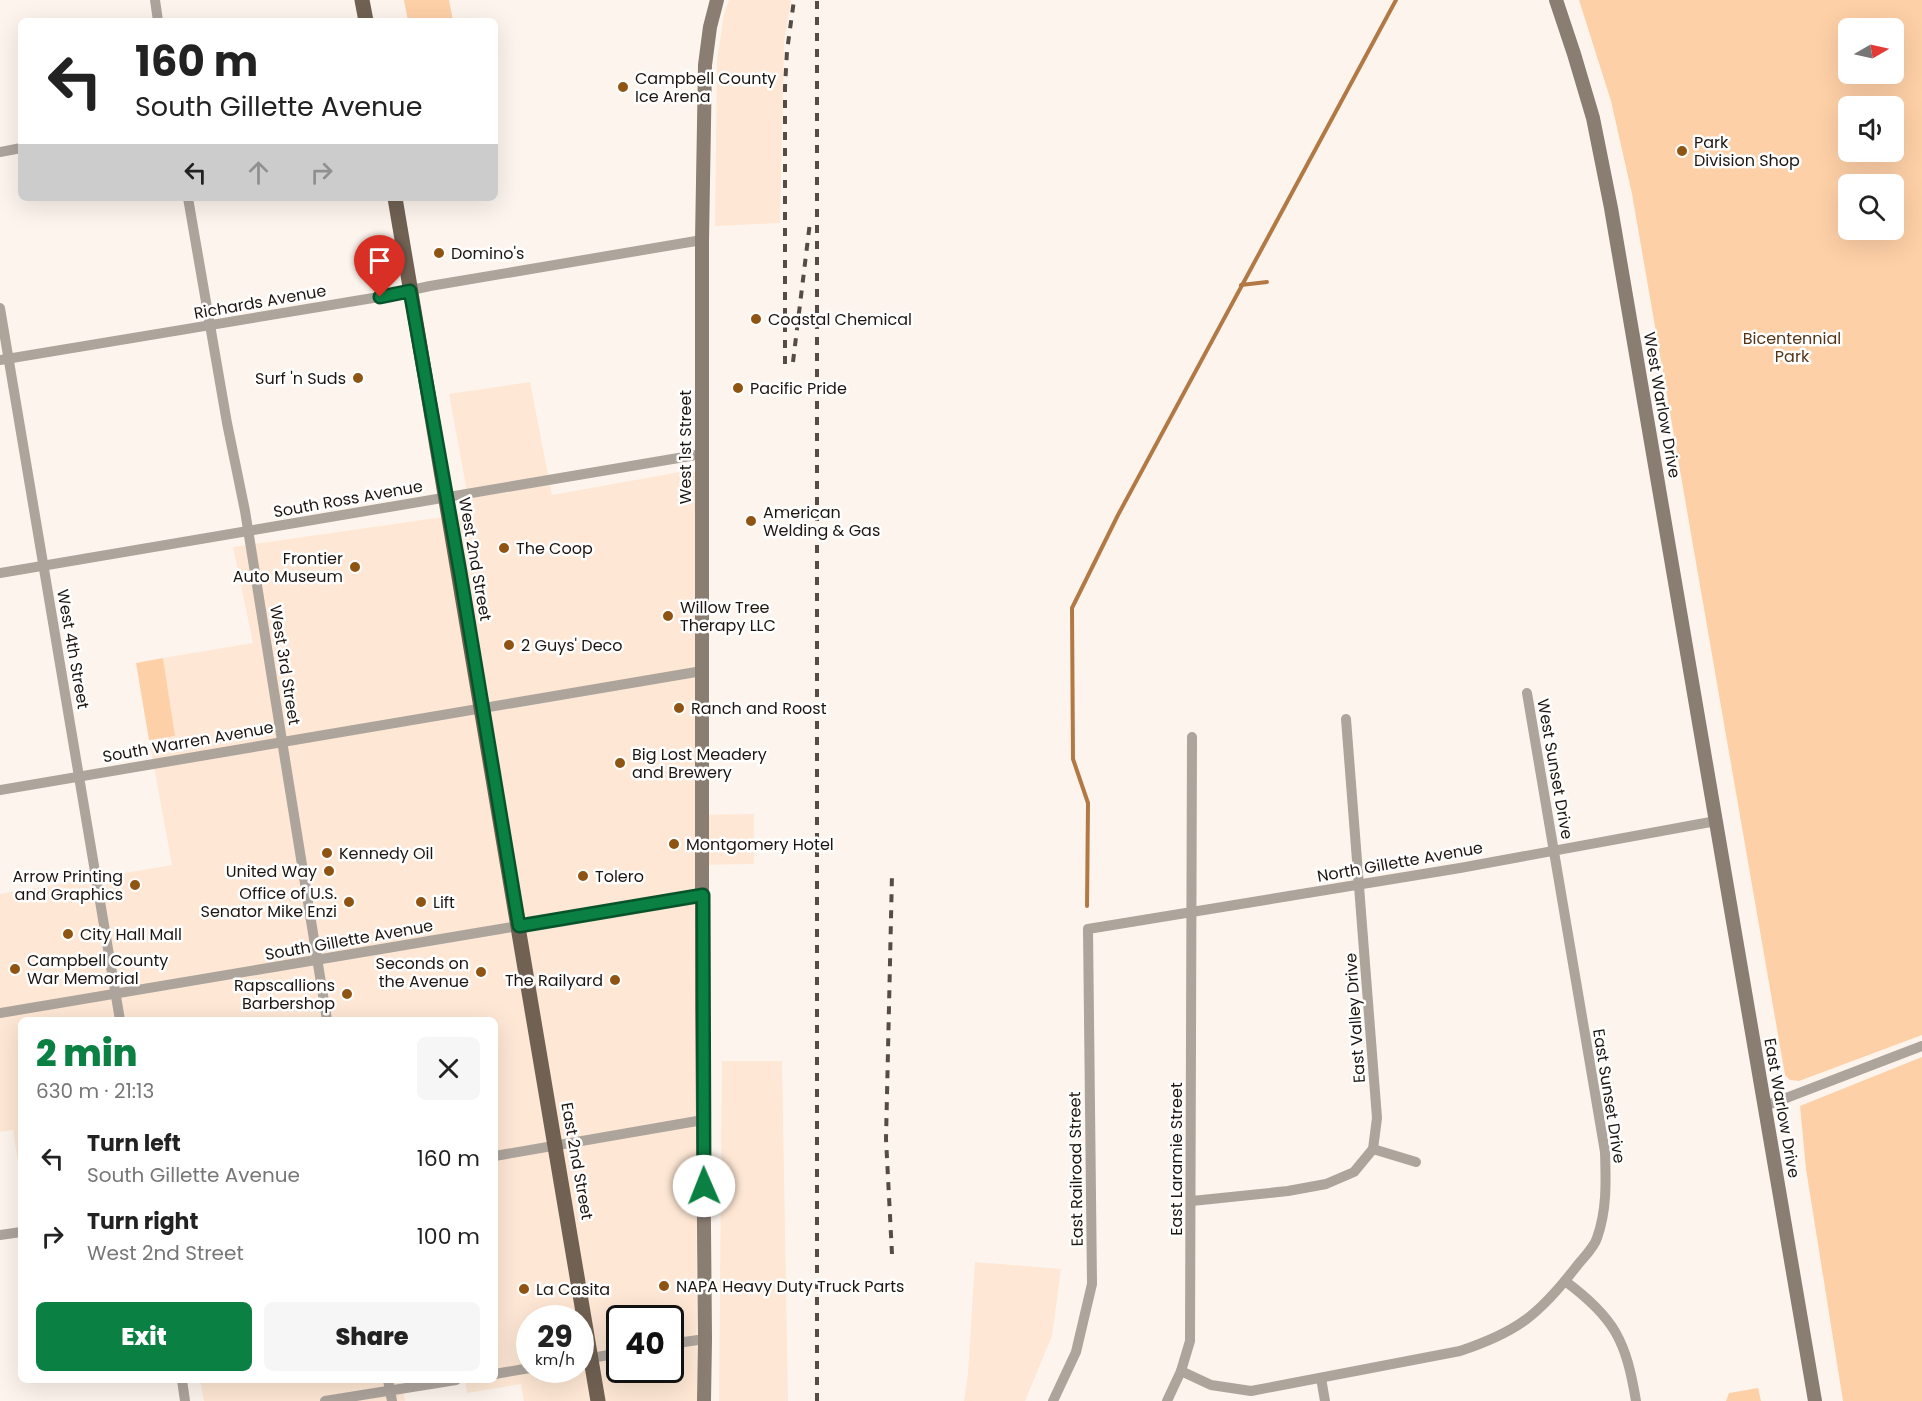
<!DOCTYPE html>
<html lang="en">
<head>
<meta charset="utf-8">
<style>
  body { margin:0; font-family:Poppins,sans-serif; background:#f6f6f6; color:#222; height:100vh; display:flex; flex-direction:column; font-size:22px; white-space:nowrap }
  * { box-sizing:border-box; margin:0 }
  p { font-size:20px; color:#767676 }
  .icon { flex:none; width:33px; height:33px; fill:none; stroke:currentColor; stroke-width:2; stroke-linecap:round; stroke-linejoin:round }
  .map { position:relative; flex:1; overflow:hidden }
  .panel { position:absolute; left:18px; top:1017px; width:480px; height:366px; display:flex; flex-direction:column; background:#fff; border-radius:9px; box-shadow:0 6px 24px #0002 }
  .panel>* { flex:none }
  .banner { position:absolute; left:18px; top:18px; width:480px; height:183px; border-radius:9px; box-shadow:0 6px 24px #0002; background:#fff; color:#222; overflow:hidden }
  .needle { width:39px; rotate:81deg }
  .tools { position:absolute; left:1838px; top:18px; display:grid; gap:12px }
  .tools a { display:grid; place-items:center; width:66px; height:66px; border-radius:9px; background:#fff; box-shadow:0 6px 24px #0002; font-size:30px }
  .speed { position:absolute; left:516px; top:1305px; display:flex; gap:12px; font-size:30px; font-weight:700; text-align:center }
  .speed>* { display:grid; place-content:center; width:78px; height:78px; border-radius:50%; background:#fff; box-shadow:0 6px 24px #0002; line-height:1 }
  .speed small { font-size:15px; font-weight:400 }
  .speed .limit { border:3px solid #111; border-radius:9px; background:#fff; color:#111 }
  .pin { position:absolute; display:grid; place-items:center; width:51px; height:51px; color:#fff; margin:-62px -26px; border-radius:50% 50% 50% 0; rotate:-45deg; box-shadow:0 0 6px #0007 }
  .pin .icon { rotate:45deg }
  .me { position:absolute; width:66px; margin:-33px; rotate:359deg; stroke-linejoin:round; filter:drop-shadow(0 0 4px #0008) }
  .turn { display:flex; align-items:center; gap:21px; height:126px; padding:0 18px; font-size:27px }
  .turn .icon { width:78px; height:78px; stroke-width:2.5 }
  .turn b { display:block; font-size:42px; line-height:51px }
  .lanes { display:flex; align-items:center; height:57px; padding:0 18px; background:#0003; justify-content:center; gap:30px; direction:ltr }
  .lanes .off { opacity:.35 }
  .round { display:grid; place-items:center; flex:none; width:63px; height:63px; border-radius:9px; background:#f6f6f6 }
  .overview { display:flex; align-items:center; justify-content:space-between; height:102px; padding:0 18px }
  h1 { font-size:36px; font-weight:800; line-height:45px; color:#0b8043 }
  .primary-button { display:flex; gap:12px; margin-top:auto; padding:12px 18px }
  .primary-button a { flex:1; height:69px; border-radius:9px; background:#0b8043; color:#fff; font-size:24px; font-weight:800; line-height:69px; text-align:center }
  .primary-button a+a { background:#f6f6f6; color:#222 }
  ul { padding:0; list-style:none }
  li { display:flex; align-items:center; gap:18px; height:78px; padding:0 18px }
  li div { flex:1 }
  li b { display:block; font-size:22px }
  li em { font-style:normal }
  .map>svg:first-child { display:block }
  .built { fill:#fee7d4; fill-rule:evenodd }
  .green { fill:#fed0a7; fill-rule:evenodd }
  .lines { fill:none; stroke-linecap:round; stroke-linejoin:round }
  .stream { stroke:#b27944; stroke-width:4 }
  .street { stroke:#ada49c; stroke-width:10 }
  .secondary { stroke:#8a7d71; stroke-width:14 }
  .primary { stroke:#706153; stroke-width:15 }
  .rail { stroke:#544c45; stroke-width:4; stroke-dasharray:8 8; stroke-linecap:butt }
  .route-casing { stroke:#07532c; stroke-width:15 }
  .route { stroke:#0b8043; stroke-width:10 }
  .poi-dot { fill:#8f5411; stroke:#fff; stroke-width:2 }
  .labels { text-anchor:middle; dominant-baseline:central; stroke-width:5; stroke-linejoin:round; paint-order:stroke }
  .poi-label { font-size:16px; fill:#1e1610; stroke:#fff; text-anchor:start }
  .street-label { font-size:16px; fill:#1e1610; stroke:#fff }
  .park-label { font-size:16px; fill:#553516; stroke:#fff }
</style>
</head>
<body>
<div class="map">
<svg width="1922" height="1401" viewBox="0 0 1922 1401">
  <rect width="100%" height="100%" fill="#fdf5ed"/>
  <g class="built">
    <path d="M 729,0 L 791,0 L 784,43 L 780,223 L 715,226 L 717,61 L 724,14 Z"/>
    <path d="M 530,382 L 552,495 L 691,470 L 697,474 L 698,815 L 754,814 L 754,864 L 696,865 L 697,1401 L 524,1401 L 521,1384 L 467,1393 L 465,1380 L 495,1380 L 495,1020 L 21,1020 L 21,1182 L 13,1130 L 0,1132 L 0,894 L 172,865 L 149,740 L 175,736 L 163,658 L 253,643 L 233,547 L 471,513 L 449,394 ZM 530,1318 L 580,1318 L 580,1370 L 530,1370 ZM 620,1318 L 670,1318 L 670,1370 L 620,1370 Z"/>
    <path d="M 722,1061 L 782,1061 L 788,1401 L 719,1401 Z"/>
    <path d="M 975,1262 L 1061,1269 L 1052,1336 L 1025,1401 L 964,1401 L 968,1373 Z"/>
    <path d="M 200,1380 L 401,1380 L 405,1401 L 204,1401 Z"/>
  </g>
  <g class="green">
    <path d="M 404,0 L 449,0 L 453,21 L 408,21 Z"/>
    <path d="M 1579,0 L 1922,0 L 1922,1035 L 1799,1081 L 1790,1080 L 1785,1075 L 1632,194 L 1611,101 ZM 1848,28 L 1893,28 L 1893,74 L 1848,74 ZM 1848,106 L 1893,106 L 1893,152 L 1848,152 ZM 1848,184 L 1893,184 L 1893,230 L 1848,230 Z"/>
    <path d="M 163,658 L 175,736 L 149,740 L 136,663 Z"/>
    <path d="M 1922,1057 L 1922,1401 L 1843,1401 L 1806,1169 L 1800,1106 Z"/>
    <path d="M 1758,1388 L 1761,1401 L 1726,1401 L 1729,1393 Z"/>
  </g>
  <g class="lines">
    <g class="stream">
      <path d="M 1241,285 L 1267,282"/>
      <path d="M 1087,906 L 1088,803 L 1073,759 L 1072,608 L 1118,515 L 1396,0"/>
    </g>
    <g class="street">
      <path d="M 155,0 L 158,21"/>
      <path d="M 0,152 L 21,148"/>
      <path d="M 188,198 L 227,423 L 245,511 L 327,1020"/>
      <path d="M 0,308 L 120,1020"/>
      <path d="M 0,360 L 379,297 L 430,286 L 702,240"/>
      <path d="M 0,573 L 702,454"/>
      <path d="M 0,790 L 702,671"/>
      <path d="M 0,1013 L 703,895"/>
      <path d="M 1765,1106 L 1922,1046"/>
      <path d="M 1373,1149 L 1416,1162"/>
      <path d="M 495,1156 L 703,1120"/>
      <path d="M 1192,1201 L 1288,1191 L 1326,1184 L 1354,1172 L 1373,1149 L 1377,1118 L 1346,719"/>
      <path d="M 0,1235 L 21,1232"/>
      <path d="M 1565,1281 C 1615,1318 1626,1341 1636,1401"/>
      <path d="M 670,1344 L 705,1339"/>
      <path d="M 580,1360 L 620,1353"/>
      <path d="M 1181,1371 L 1211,1385 L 1251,1391 L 1460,1351 C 1517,1332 1539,1315 1576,1267 C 1582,1259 1594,1248 1597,1238 C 1607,1210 1606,1182 1605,1152 L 1527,693"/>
      <path d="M 495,1374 L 530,1368"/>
      <path d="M 1321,1378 L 1325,1401"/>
      <path d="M 182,1380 L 185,1401"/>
      <path d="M 388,1380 L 392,1401"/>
      <path d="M 325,1401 L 456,1380"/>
      <path d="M 1053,1401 L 1076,1352 L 1092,1284 L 1088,929 L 1460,868 L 1716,821"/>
      <path d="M 1167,1401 L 1181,1371 L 1190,1341 L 1192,737"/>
    </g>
    <g class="secondary">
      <path d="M 1556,0 L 1574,54 L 1593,118 L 1611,208 L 1815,1401"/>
      <path d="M 704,1401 L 705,1339 L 702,1009 L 702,240 L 705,65 L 710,27 L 717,0"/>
    </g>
    <g class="primary">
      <path d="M 362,0 L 366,21"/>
      <path d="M 395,198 L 598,1401"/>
    </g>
    <g class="rail">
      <path d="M 793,362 L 810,222"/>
      <path d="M 785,364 L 785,87 L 787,51 L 794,0"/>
      <path d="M 892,1254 L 886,1139 L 892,874"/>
      <path d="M 817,1401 L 817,0"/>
    </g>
  </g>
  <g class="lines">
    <g class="route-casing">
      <path id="route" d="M 380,297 L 410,291 L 460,572 L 519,926 L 703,895 L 704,1186"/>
    </g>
    <use href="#route" class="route"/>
  </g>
  <g class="poi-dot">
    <circle cx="623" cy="87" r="6"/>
    <circle cx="1682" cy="151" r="6"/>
    <circle cx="439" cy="253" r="6"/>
    <circle cx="756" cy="319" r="6"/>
    <circle cx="358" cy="378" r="6"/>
    <circle cx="738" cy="388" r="6"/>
    <circle cx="751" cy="521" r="6"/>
    <circle cx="504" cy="548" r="6"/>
    <circle cx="355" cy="567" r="6"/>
    <circle cx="668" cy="616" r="6"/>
    <circle cx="509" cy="645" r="6"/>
    <circle cx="679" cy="708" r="6"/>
    <circle cx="620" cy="763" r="6"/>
    <circle cx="674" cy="844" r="6"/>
    <circle cx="327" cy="853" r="6"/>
    <circle cx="329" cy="871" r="6"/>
    <circle cx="583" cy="876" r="6"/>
    <circle cx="135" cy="885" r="6"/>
    <circle cx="349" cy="902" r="6"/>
    <circle cx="421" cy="902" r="6"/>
    <circle cx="68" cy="934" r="6"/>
    <circle cx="15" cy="969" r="6"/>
    <circle cx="481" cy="972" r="6"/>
    <circle cx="615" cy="980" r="6"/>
    <circle cx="347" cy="994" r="6"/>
    <circle cx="664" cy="1286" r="6"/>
    <circle cx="524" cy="1289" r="6"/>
  </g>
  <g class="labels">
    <g class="poi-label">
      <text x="635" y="78">Campbell County<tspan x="635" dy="18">Ice Arena</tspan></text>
      <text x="1694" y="142">Park<tspan x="1694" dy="18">Division Shop</tspan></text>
      <text x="451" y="253">Domino's</text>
      <text x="768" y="319">Coastal Chemical</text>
      <text x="346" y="378" text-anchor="end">Surf 'n Suds</text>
      <text x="750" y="388">Pacific Pride</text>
      <text x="763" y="512">American<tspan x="763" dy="18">Welding &amp; Gas</tspan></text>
      <text x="516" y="548">The Coop</text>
      <text x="343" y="558" text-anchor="end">Frontier<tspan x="343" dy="18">Auto Museum</tspan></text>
      <text x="680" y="607">Willow Tree<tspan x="680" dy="18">Therapy LLC</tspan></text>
      <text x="521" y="645">2 Guys' Deco</text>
      <text x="691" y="708">Ranch and Roost</text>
      <text x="632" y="754">Big Lost Meadery<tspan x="632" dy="18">and Brewery</tspan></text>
      <text x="686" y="844">Montgomery Hotel</text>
      <text x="339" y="853">Kennedy Oil</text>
      <text x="317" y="871" text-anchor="end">United Way</text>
      <text x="123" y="876" text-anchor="end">Arrow Printing<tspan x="123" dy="18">and Graphics</tspan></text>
      <text x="595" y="876">Tolero</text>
      <text x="337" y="893" text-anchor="end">Office of U.S.<tspan x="337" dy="18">Senator Mike Enzi</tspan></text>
      <text x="433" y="902">Lift</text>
      <text x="80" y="934">City Hall Mall</text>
      <text x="27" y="960">Campbell County<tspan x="27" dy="18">War Memorial</tspan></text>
      <text x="469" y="963" text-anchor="end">Seconds on<tspan x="469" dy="18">the Avenue</tspan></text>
      <text x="603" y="980" text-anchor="end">The Railyard</text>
      <text x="335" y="985" text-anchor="end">Rapscallions<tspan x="335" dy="18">Barbershop</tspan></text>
      <text x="676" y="1286">NAPA Heavy Duty Truck Parts</text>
      <text x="536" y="1289">La Casita</text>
    </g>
    <g class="street-label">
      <text transform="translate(260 302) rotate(-10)">Richards Avenue</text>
      <text transform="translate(1662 405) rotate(80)">West Warlow Drive</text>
      <text transform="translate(685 447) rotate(-90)">West 1st Street</text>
      <text transform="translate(348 499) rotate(-10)">South Ross Avenue</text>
      <text transform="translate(475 559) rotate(80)">West 2nd Street</text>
      <text transform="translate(73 649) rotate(80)">West 4th Street</text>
      <text transform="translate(285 665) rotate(81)">West 3rd Street</text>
      <text transform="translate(188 742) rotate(-10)">South Warren Avenue</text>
      <text transform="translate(1555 769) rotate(80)">West Sunset Drive</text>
      <text transform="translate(1400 862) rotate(-10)">North Gillette Avenue</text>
      <text transform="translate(349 940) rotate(-10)">South Gillette Avenue</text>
      <text transform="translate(1355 1018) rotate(-94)">East Valley Drive</text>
      <text transform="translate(1609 1096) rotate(81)">East Sunset Drive</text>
      <text transform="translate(1782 1108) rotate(80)">East Warlow Drive</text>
      <text transform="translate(1176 1159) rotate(-90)">East Laramie Street</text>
      <text transform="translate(577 1161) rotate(80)">East 2nd Street</text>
      <text transform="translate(1076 1169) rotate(-91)">East Railroad Street</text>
    </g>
    <g class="park-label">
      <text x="1792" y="338">Bicentennial<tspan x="1792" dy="18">Park</tspan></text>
    </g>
  </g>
</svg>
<div class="tools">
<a><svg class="needle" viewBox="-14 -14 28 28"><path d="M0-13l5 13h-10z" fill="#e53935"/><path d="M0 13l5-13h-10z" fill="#767676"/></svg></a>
<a><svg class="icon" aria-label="sound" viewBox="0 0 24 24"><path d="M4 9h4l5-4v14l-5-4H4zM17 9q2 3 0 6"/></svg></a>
<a><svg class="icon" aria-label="search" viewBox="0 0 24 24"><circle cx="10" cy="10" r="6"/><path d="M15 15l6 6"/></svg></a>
</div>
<div class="speed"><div>29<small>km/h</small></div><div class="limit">40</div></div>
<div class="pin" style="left:380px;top:297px;background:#d93025"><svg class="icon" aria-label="arrive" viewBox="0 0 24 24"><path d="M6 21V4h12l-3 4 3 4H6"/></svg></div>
<svg class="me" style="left:704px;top:1186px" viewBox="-20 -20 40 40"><circle r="19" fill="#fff"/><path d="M0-13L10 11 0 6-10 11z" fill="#0b8043"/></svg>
<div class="banner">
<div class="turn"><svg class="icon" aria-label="left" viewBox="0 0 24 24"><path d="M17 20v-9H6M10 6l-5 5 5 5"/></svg><div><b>160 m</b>South Gillette Avenue</div></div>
<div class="lanes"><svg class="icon" aria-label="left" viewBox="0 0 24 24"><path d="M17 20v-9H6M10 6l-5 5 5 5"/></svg><svg class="icon off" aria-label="ahead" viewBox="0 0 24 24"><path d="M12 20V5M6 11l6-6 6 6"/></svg><svg class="icon off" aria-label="right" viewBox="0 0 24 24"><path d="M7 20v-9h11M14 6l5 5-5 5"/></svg></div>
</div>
<section class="panel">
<div class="overview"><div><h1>2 min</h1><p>630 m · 21:13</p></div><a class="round"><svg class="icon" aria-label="close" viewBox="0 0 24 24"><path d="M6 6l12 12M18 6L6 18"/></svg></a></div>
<ul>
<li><svg class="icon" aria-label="left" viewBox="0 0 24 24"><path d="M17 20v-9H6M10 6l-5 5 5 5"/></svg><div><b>Turn left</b><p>South Gillette Avenue</p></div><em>160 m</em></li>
<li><svg class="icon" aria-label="right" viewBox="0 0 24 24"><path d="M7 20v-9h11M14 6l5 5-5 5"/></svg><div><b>Turn right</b><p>West 2nd Street</p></div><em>100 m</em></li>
</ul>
<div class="primary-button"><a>Exit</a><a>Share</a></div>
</section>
</div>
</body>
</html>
